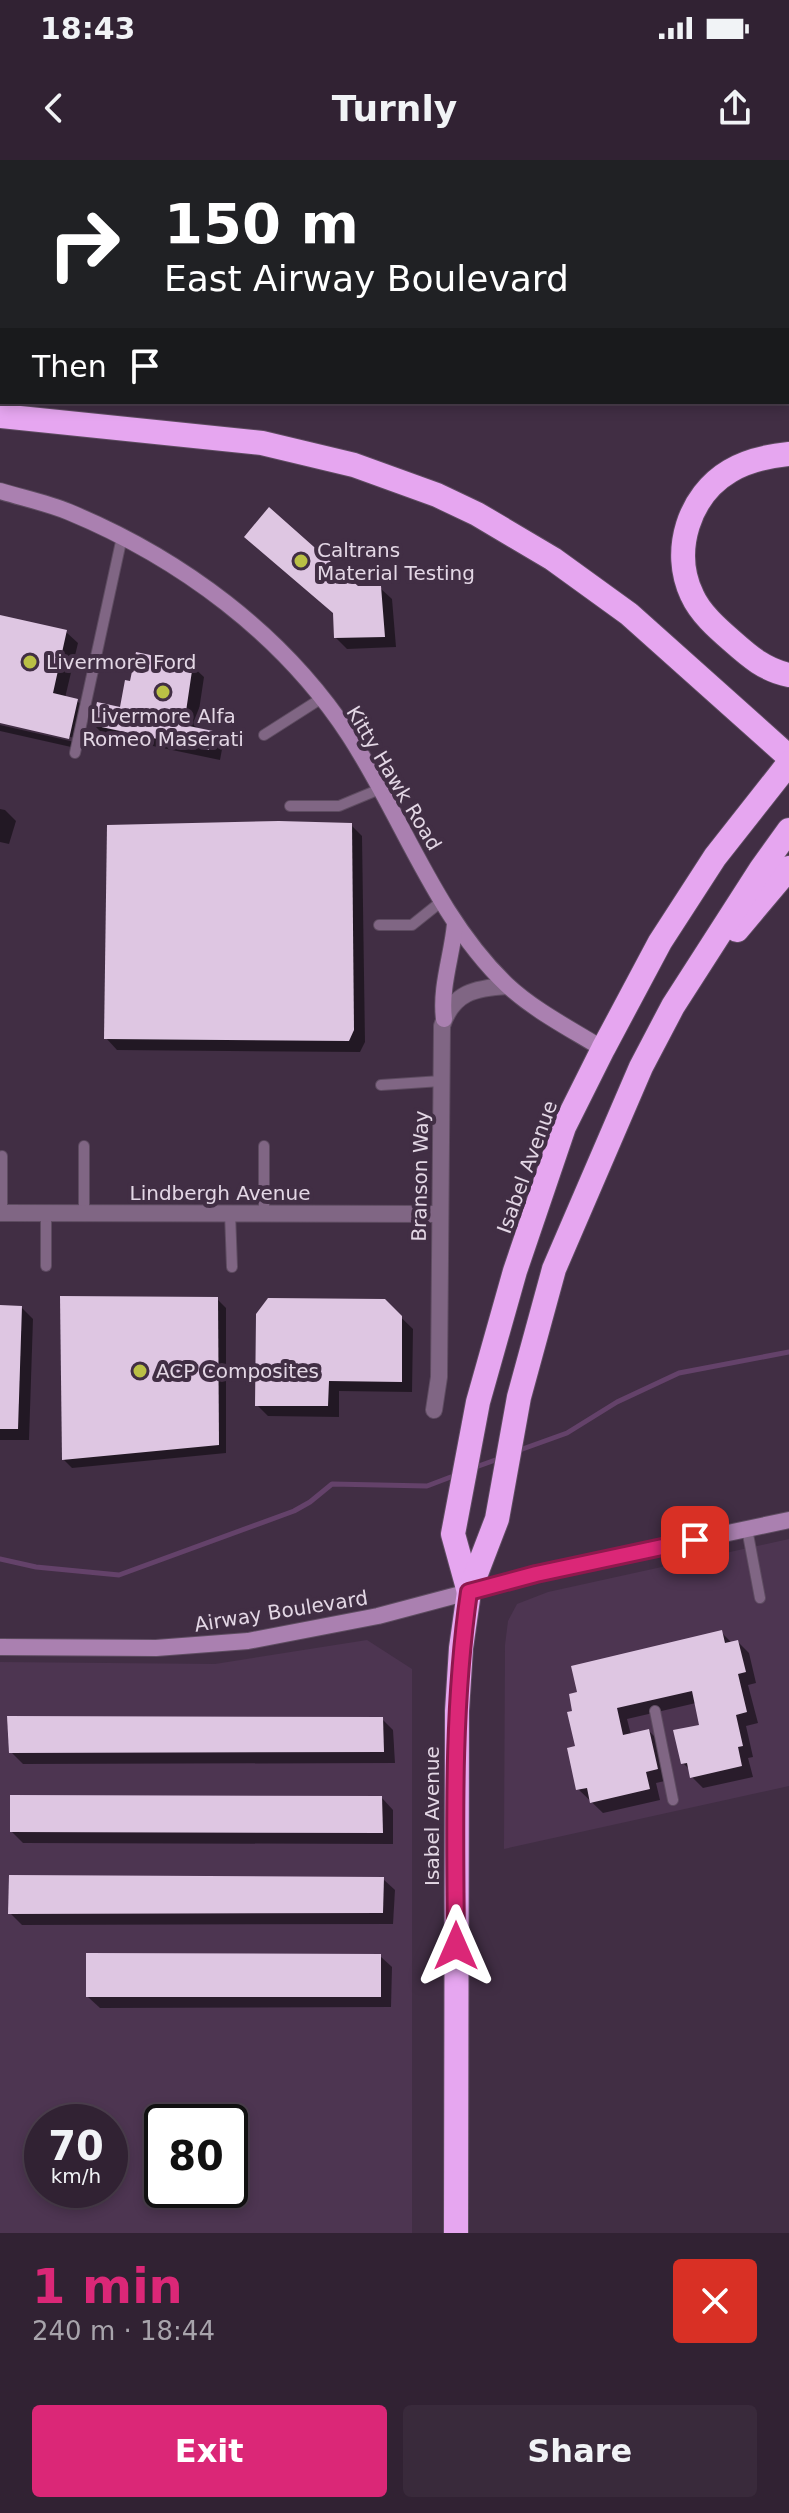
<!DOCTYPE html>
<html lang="en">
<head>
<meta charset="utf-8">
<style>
  body { margin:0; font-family:"DejaVu Sans",sans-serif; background:#392a3b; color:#f1f3f6; height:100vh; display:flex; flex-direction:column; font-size:30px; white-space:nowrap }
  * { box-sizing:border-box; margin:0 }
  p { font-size:26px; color:#a8a4ac }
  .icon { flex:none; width:44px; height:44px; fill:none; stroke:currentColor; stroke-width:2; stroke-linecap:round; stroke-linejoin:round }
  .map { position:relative; height:2073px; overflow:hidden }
  .sheet { display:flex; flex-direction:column; background:#312233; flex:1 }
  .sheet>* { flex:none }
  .banner { position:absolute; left:0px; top:0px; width:790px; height:244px; box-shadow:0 4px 12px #0003,0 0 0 2px #4c3f4e; background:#202124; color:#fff; overflow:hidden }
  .speed { position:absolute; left:24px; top:1944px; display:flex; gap:16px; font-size:40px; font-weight:700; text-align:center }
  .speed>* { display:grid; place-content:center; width:104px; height:104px; border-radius:50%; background:#312233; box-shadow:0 4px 12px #0003,0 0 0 2px #4c3f4e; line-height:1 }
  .speed small { font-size:20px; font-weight:400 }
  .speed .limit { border:4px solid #111; border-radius:12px; background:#fff; color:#111 }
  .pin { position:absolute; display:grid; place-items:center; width:68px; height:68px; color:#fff; margin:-34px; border-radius:16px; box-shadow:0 4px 12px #0006 }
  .me { position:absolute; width:88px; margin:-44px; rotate:0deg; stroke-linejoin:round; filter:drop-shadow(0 0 6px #0008) }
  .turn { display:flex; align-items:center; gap:28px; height:168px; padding:0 32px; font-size:36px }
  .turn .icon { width:104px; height:104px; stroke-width:2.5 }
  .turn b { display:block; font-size:56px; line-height:68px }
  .then { display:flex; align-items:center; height:76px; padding:0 32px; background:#0003; gap:16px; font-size:30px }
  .round { display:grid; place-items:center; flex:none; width:84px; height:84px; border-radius:8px; background:#392a3b }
  .head { display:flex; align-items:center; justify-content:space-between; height:136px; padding:0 32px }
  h1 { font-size:48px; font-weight:700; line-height:60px; color:#db2777 }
  .primary-button { display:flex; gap:16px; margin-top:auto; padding:16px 32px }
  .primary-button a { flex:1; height:92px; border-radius:8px; background:#db2777; color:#fff; font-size:32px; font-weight:700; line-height:92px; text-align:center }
  .primary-button a+a { background:#392a3b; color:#f1f3f6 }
  .status { display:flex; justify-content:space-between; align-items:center; height:56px; padding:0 40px; background:#312233; direction:ltr }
  .status svg { height:22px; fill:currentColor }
  header { display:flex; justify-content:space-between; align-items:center; height:104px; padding:0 32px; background:#312233; font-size:36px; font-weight:700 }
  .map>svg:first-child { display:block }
  .built { fill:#4d3551; fill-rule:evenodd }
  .shadow { fill:#0007 }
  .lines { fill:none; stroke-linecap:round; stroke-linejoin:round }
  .stream { stroke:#64426a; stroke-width:5 }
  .building { fill:#dec6e2 }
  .lane-casing { stroke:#5e4c61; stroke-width:12 }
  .street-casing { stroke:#5e4c61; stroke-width:18 }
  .secondary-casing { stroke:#5e4c61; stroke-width:18 }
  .highway-casing { stroke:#5e4c61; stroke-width:26 }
  .lane { stroke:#806684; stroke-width:10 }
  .street { stroke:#806684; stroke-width:16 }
  .secondary { stroke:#aa80b0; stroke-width:16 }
  .highway { stroke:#e6a6f0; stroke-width:24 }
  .route-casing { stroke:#8e194d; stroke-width:20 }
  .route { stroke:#db2777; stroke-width:14 }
  .poi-dot { fill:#bac045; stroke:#412e44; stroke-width:3 }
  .labels { text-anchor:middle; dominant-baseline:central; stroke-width:8; stroke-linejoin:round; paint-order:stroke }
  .poi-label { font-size:20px; fill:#e3d7e5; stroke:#412e44; text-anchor:start }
  .street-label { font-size:20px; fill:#e3d7e5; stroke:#412e44 }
</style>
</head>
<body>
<div class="status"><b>18:43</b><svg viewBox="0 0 49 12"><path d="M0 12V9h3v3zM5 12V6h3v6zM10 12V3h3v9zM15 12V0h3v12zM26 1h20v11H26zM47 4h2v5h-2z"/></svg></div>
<header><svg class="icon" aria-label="back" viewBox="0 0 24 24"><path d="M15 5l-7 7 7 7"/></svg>Turnly<svg class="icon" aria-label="share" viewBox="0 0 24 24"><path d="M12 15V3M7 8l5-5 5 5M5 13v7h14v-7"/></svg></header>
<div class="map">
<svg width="789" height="2073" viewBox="0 0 789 2073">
  <rect width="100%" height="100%" fill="#412e44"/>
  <g class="built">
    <path d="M 340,0 L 789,0 L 789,39 L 788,2 L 340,2 Z"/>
    <path d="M 789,1379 L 789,1626 L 504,1689 L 505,1485 L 508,1461 L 517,1444 L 548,1432 Z"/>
    <path d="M 367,1480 L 412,1509 L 412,2073 L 0,2073 L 0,1502 L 215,1504 ZM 42,1962 L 110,1962 L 110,2030 L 42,2030 ZM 162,1962 L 230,1962 L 230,2030 L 162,2030 Z"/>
  </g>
  <g class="shadow">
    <path d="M 357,428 L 380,428 L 392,439 L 396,487 L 347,489 L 336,478 Z"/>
    <path d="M 0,457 L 66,472 L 78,483 L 65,538 L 77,541 L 89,552 L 80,589 L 0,571 L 0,565 L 79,583 L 79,579 L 0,561 Z"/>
    <path d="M 192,506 L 204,517 L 196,570 L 212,573 L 223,584 L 220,600 L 105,576 L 94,565 Z"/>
    <path d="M 0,649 L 5,650 L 16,661 L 9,684 L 0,682 Z"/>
    <path d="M 351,665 L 362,676 L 365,882 L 360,892 L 117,890 L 106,878 Z"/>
    <path d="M 217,1139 L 226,1148 L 226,1293 L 72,1308 L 64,1300 Z"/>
    <path d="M 384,1141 L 413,1169 L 412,1232 L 339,1231 L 339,1257 L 268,1256 L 257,1245 Z"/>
    <path d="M 0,1147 L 22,1148 L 33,1159 L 29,1280 L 0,1280 Z"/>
    <path d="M 722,1473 L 732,1483 L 738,1482 L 749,1493 L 756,1523 L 748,1525 L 758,1563 L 746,1566 L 753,1597 L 748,1598 L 753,1617 L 703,1628 L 692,1617 L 691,1611 L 683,1603 L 702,1566 L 696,1543 L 627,1559 L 631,1575 L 649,1571 L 660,1582 L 669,1620 L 656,1623 L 660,1640 L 603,1653 L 578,1629 L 577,1587 L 569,1554 Z"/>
    <path d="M 382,1559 L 393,1570 L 395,1603 L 23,1604 L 11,1592 Z"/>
    <path d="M 382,1638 L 393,1650 L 393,1684 L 23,1683 L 12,1672 Z"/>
    <path d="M 383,1719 L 395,1730 L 393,1764 L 22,1765 L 11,1754 Z"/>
    <path d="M 380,1796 L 392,1807 L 391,1847 L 100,1848 L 88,1837 Z"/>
  </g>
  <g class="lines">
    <g class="stream">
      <path d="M 517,1291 L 567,1273 L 617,1242 L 679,1213 L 789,1192"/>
      <path d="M 473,1308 L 501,1298"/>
      <path d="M 0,1399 L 36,1407 L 119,1415 L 294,1351 L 310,1342 L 332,1324 L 427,1326 L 456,1315"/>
    </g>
  </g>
  <g class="building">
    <path d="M 269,347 L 358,426 L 381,426 L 385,477 L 334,478 L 333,453 L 244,377 Z"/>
    <path d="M 0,455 L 67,470 L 53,533 L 78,539 L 69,579 L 0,563 Z"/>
    <path d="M 136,492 L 193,504 L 184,565 L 213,571 L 209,590 L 92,565 L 97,542 L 120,547 L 125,520 L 130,521 Z"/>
    <path d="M 279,661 L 352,663 L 354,870 L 349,881 L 104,879 L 107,665 Z"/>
    <path d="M 60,1136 L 218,1137 L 219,1285 L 62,1300 Z"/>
    <path d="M 268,1138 L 385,1139 L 402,1156 L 402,1222 L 329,1221 L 328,1246 L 255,1246 L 256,1154 Z"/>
    <path d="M 0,1145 L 22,1146 L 18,1269 L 0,1269 Z"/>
    <path d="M 722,1470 L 725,1483 L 738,1480 L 746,1512 L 738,1514 L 747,1552 L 736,1555 L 743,1586 L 738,1587 L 742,1606 L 690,1618 L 687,1603 L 681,1604 L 673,1570 L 699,1565 L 692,1531 L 617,1548 L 623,1575 L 649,1569 L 658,1609 L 646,1612 L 650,1629 L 590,1643 L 587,1628 L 576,1630 L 567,1588 L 575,1586 L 567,1552 L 572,1551 L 569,1534 L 577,1532 L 571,1506 Z"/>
    <path d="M 7,1556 L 383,1557 L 384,1592 L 9,1593 Z"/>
    <path d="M 10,1635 L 382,1636 L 383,1673 L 10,1672 Z"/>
    <path d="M 9,1715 L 384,1717 L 383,1753 L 8,1754 Z"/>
    <path d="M 86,1793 L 381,1794 L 381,1837 L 86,1837 Z"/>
  </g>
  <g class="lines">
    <g class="lane-casing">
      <g id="lane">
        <path d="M 264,575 L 322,538"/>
        <path d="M 75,593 L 122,377"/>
        <path d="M 290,646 L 339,646 L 380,629"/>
        <path d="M 379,765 L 412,765 L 442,741"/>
        <path d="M 381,925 L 441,921"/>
        <path d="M 84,986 L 84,1053"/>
        <path d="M 264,986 L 264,1054"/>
        <path d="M 2,996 L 2,1053"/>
        <path d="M 230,1053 L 232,1107"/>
        <path d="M 46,1106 L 46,1053"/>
        <path d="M 747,1369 L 760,1438"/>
        <path d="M 655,1551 L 673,1640"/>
      </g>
    </g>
    <g class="street-casing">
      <g id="street">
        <path d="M 323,2 L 323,0"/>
        <path d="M 788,29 L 789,29"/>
        <path d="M 0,63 L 2,63"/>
        <path d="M 0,1053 L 439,1054"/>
        <path d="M 434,1250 L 439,1217 L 442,866 C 453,832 475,828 508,826"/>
      </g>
    </g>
    <g class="secondary-casing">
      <g id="secondary">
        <path d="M 0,331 C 23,338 47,343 69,352 C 180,398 283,474 349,575 C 403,658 435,756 507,825 C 535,851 571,869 603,889"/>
        <path d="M 444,859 C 440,827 452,796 455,764"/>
        <path d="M 0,1487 L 156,1488 L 248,1481 L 378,1456 L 536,1414 L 789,1360"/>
      </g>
    </g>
    <g class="highway-casing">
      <g id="highway">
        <path d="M 788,66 L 789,66"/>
        <path d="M 0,106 L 2,106"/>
        <path d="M 0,128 L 2,128"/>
        <path d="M 788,137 L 789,137"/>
        <path d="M 0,198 L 2,198"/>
        <path d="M 788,202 L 789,202"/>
        <path d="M 0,256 L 262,283 L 354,305 L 437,335 L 477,354 L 553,399 L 629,454 L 789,597"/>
        <path d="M 789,294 C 769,296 748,300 730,311 C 689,335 671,391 692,435 C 700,453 717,468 732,481 C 750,497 765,510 789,515"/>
        <path d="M 737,770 L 789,708"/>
        <path d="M 469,1432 L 453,1374 L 478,1242 L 515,1111 L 564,967 L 603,889 L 660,782 L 715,697 L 789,603"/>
        <path d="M 456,2073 L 457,1551 L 461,1488 L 469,1432 L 497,1359 L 519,1237 L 554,1109 L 641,907 L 673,846 L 761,709 L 789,670"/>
      </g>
    </g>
    <use href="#lane" class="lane"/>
    <use href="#street" class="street"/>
    <use href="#secondary" class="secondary"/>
    <use href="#highway" class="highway"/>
  </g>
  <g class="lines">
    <g class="route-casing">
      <path id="route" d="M 456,1786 C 455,1668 452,1549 469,1432 L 536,1414 L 695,1380"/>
    </g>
    <use href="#route" class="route"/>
  </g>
  <g class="poi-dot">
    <circle cx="301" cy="401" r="8"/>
    <circle cx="30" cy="502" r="8"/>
    <circle cx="163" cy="532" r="8"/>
    <circle cx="140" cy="1211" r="8"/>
  </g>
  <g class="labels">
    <g class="poi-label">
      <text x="317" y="390">Caltrans<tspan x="317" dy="23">Material Testing</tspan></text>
      <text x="46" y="502">Livermore Ford</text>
      <text x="163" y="556" text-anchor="middle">Livermore Alfa<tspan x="163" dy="23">Romeo Maserati</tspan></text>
      <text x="156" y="1211">ACP Composites</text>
    </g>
    <g class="street-label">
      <text transform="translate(394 618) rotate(59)">Kitty Hawk Road</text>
      <text transform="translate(527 1007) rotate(-70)">Isabel Avenue</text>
      <text transform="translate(420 1016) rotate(-89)">Branson Way</text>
      <text x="220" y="1033">Lindbergh Avenue</text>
      <text transform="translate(281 1451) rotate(-9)">Airway Boulevard</text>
      <text transform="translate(432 1656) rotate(-90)">Isabel Avenue</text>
    </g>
  </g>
</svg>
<div class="speed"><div>70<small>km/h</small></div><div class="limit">80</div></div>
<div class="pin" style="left:695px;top:1380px;background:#d93025"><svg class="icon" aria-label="arrive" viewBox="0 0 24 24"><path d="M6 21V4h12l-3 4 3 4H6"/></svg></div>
<svg class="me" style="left:456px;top:1786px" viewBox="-20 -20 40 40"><path d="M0-17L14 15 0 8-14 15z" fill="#db2777" stroke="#fff" stroke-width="4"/></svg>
<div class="banner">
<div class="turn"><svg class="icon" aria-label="right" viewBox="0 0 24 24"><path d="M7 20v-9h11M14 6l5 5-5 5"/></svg><div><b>150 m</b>East Airway Boulevard</div></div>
<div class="then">Then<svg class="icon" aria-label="arrive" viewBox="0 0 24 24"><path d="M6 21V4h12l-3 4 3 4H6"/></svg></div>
</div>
</div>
<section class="sheet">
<div class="head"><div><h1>1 min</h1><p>240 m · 18:44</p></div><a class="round" style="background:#d93025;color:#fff"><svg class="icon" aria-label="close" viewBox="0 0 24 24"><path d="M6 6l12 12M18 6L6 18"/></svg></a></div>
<div class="primary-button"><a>Exit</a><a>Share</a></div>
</section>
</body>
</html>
